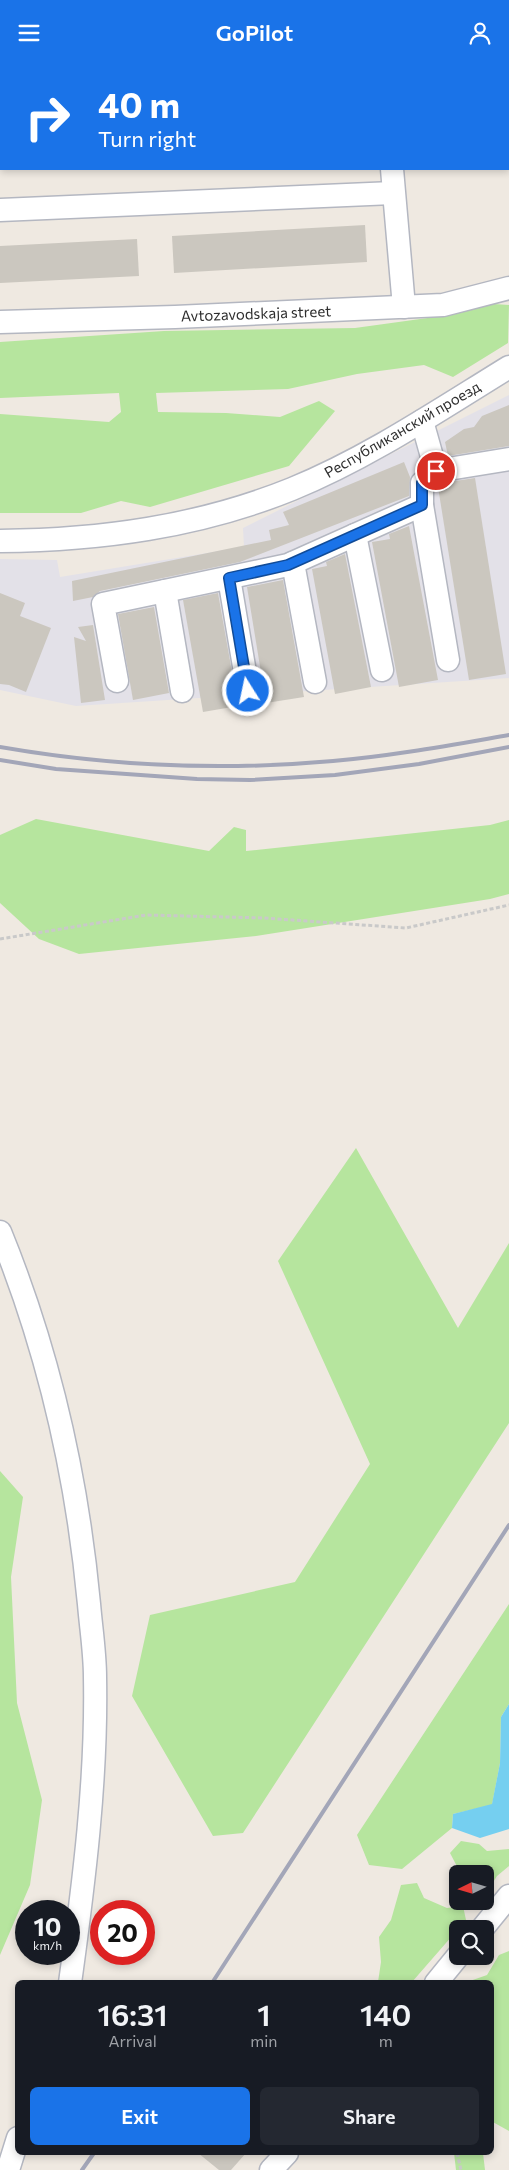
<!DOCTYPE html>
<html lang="en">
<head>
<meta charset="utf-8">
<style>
  body { margin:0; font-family:Commissioner,sans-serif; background:#242831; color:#f1f3f6; height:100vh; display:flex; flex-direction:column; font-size:19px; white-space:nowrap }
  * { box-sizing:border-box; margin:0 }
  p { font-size:16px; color:#9ea1a6 }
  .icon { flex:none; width:28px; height:28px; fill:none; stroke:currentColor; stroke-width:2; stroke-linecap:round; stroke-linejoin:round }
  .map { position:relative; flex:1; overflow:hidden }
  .sheet { position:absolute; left:15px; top:1915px; width:479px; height:175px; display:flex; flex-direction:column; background:#171b24; border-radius:8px; box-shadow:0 2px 8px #0003 }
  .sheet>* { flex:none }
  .top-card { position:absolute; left:0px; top:0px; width:510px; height:105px; box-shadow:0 2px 8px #0003; background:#1a73e8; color:#fff; overflow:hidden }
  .needle { width:32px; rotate:265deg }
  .fabs { position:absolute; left:449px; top:1800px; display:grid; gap:10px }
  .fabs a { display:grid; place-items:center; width:45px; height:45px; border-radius:8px; background:#171b24; box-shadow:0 2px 8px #0003; font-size:25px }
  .speed { position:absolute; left:15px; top:1835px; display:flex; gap:10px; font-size:25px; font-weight:700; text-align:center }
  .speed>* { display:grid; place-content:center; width:65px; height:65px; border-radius:50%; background:#171b24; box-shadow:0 2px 8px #0003; line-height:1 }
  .speed small { font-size:12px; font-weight:400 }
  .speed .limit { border:8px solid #d22; background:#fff; color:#111 }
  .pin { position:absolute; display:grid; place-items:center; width:42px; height:42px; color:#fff; margin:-21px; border:2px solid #fff; border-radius:50%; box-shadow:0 1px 5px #0007 }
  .me { position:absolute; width:55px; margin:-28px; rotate:350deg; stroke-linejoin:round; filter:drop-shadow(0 0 4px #0008) }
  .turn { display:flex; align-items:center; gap:18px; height:105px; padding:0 15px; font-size:22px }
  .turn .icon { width:65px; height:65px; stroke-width:2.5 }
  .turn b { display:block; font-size:35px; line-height:42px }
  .eta { display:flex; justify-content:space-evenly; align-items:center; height:85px; text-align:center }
  .eta b { font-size:30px; font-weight:600; line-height:35px }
  .button { display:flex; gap:10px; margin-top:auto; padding:10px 15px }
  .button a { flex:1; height:58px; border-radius:8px; background:#1a73e8; color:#fff; font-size:20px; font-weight:600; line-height:58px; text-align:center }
  .button a+a { background:#242831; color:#f1f3f6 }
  header { display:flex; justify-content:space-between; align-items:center; height:65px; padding:0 15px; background:#1a73e8; color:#fff; font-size:22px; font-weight:600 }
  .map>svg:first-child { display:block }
  .industrial { fill:#e3e1e8 }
  .green { fill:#b6e59e }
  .water { fill:#75cff0 }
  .building { fill:#cbc7bf }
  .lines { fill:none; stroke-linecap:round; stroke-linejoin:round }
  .minor-casing { stroke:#b4b7c1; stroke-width:25 }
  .path { stroke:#c9c9c9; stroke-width:3; stroke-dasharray:4 2.5; stroke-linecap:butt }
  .minor { stroke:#fff; stroke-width:22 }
  .rail { stroke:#a3a6b8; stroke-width:4 }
  .route-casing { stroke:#114b97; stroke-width:12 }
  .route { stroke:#1a73e8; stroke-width:9 }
  .labels { text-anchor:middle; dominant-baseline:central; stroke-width:4; stroke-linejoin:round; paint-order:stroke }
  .street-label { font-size:15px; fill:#2e2e2e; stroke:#fff }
</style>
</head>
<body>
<header><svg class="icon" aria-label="menu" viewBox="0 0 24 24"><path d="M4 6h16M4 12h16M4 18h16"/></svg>GoPilot<svg class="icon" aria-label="person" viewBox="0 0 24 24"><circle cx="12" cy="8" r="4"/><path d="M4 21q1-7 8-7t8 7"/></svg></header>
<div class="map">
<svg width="509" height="2105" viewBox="0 0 509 2105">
  <rect width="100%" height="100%" fill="#efe9e1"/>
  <path class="industrial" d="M 509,330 L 509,613 L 76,641 L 0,625 L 0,494 L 57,495 L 60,512 L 244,482 L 243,463 Z"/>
  <g class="green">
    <path d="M 0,0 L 161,0 L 161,1 L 1,1 L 0,49 Z"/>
    <path d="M 494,239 L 509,240 L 508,278 L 453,312 L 424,300 L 357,309 L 288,324 L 156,328 L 158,347 L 226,348 L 280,352 L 319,336 L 335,346 L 289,401 L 150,442 L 121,436 L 81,448 L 0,448 L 0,349 L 109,357 L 121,347 L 119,328 L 0,333 L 0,277 L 164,266 L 355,263 L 442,251 Z"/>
    <path d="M 36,754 L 209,786 L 234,762 L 246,765 L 246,786 L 490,760 L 509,755 L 509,829 L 490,834 L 256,871 L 79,889 L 39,874 L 0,838 L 0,770 Z"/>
    <path d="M 356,1083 L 458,1263 L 509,1178 L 509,1358 L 243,1768 L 213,1771 L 132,1631 L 150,1550 L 295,1517 L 370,1399 L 278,1196 Z"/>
    <path d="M 0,1406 L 23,1432 L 11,1512 L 17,1638 L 42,1735 L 30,1820 L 0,1890 Z"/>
    <path d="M 509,1539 L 509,1639 L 501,1652 L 500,1698 L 492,1740 L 453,1749 L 452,1763 L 402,1804 L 369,1800 L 357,1770 Z"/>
    <path d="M 461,1776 L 479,1779 L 487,1786 L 509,1784 L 509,1801 L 497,1811 L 485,1830 L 485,1809 L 461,1809 L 450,1788 Z"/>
    <path d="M 417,1818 L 424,1833 L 447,1843 L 463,1841 L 466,1855 L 412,1917 L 378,1917 L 381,1897 L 379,1872 L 391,1855 L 401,1820 Z"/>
    <path d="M 509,1886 L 509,2066 L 491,2056 L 491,1918 L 467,1917 L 487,1910 L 499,1890 Z"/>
    <path d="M 454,2088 L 483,2088 L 485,2105 L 456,2105 Z"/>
  </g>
  <path class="water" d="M 509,1639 L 509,1764 L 480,1773 L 452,1763 L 453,1749 L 492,1739 L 500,1698 L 501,1652 Z"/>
  <g class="building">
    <path d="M 365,160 L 367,197 L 174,208 L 172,171 Z"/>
    <path d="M 137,174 L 139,211 L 0,218 L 0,181 Z"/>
    <path d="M 509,340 L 509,381 L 448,391 L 445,377 L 464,364 L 474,362 L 482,351 Z"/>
    <path d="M 404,397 L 410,412 L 409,431 L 240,497 L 100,526 L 93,532 L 73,536 L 72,516 L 271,475 L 269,465 L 289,460 L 283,447 Z"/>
    <path d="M 475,413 L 506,609 L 469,615 L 438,422 L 442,418 Z"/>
    <path d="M 409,461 L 438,615 L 399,622 L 372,477 L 390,474 L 389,469 Z"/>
    <path d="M 345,489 L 371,622 L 335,629 L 312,504 L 327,501 L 326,497 Z"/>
    <path d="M 283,515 L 304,632 L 266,638 L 247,522 Z"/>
    <path d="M 0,528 L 25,538 L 20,551 L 51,563 L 26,627 L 9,620 L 0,619 Z"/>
    <path d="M 218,528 L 238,641 L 203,647 L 183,535 Z"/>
    <path d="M 154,542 L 169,628 L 133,635 L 118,549 Z"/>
    <path d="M 93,560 L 105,635 L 81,638 L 74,572 L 86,576 L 78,562 Z"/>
    <path d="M 198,2088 L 246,2088 L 231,2105 L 219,2105 Z"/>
  </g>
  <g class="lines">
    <g class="minor-casing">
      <g id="minor">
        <path d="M 389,0 L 389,1"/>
        <path d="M 456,0 L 457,1"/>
        <path d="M 392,104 L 404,242"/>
        <path d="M 0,145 L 393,128"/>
        <path d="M 0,257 L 175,252 L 443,240 L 509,223"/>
        <path d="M 422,356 L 436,406 L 509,394"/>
        <path d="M 422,440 L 448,595"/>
        <path d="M 355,470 L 382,605"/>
        <path d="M 0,476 C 100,475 198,462 292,424 C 368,393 439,345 509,302"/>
        <path d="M 293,498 L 315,617"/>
        <path d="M 229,513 L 248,625"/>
        <path d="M 165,526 L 182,626"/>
        <path d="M 117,616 L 103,539 L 288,500 L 422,440 L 422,418 L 436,406"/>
        <path d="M 0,1167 C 49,1287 77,1411 89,1539 C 91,1563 95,1588 95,1612 C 97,1714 84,1817 70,1918"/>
        <path d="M 482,1864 L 509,1831"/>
        <path d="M 436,1918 L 458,1891"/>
        <path d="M 8,2105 L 18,2073"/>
        <path d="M 271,2105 L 287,2088"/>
      </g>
    </g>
    <g class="path">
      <path d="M 0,874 L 146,850 L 264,853 L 406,863 L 509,840"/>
      <path d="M 457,2088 L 461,2105"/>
    </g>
    <use href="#minor" class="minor"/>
    <g class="rail">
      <path d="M 0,682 C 109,701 222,706 333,696 C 392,691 451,680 509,670"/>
      <path d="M 0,695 L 56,704 L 197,714 L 250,715 L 335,710 L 419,699 L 509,682"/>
      <path d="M 212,1918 L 509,1460"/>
      <path d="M 82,2105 L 94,2088"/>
    </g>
  </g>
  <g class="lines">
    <g class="route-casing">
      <path id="route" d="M 248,626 L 229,513 L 288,500 L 422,440 L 422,418 L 436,406"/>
    </g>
    <use href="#route" class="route"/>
  </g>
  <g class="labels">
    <g class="street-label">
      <text transform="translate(256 248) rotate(-2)">Avtozavodskaja street</text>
      <text transform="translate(402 364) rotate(-30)">Республиканский проезд</text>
    </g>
  </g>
</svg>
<div class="fabs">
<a><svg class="needle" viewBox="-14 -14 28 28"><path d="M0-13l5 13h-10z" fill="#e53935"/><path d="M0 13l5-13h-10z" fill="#9ea1a6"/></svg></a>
<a><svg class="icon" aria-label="search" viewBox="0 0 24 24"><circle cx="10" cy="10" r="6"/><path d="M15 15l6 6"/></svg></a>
</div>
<div class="speed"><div>10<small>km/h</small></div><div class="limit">20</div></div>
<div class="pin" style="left:436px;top:406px;background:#d93025"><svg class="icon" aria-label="arrive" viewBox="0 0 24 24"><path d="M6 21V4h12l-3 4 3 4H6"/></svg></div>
<svg class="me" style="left:248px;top:626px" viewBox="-20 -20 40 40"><circle r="17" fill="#1a73e8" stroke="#fff" stroke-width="3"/><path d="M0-11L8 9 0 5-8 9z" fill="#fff"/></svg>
<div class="top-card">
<div class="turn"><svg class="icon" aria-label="right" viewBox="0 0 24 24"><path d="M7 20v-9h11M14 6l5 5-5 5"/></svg><div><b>40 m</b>Turn right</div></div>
</div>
<section class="sheet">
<div class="eta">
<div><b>16:31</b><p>Arrival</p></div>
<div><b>1</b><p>min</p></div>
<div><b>140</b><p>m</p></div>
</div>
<div class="button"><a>Exit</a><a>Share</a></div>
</section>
</div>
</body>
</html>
